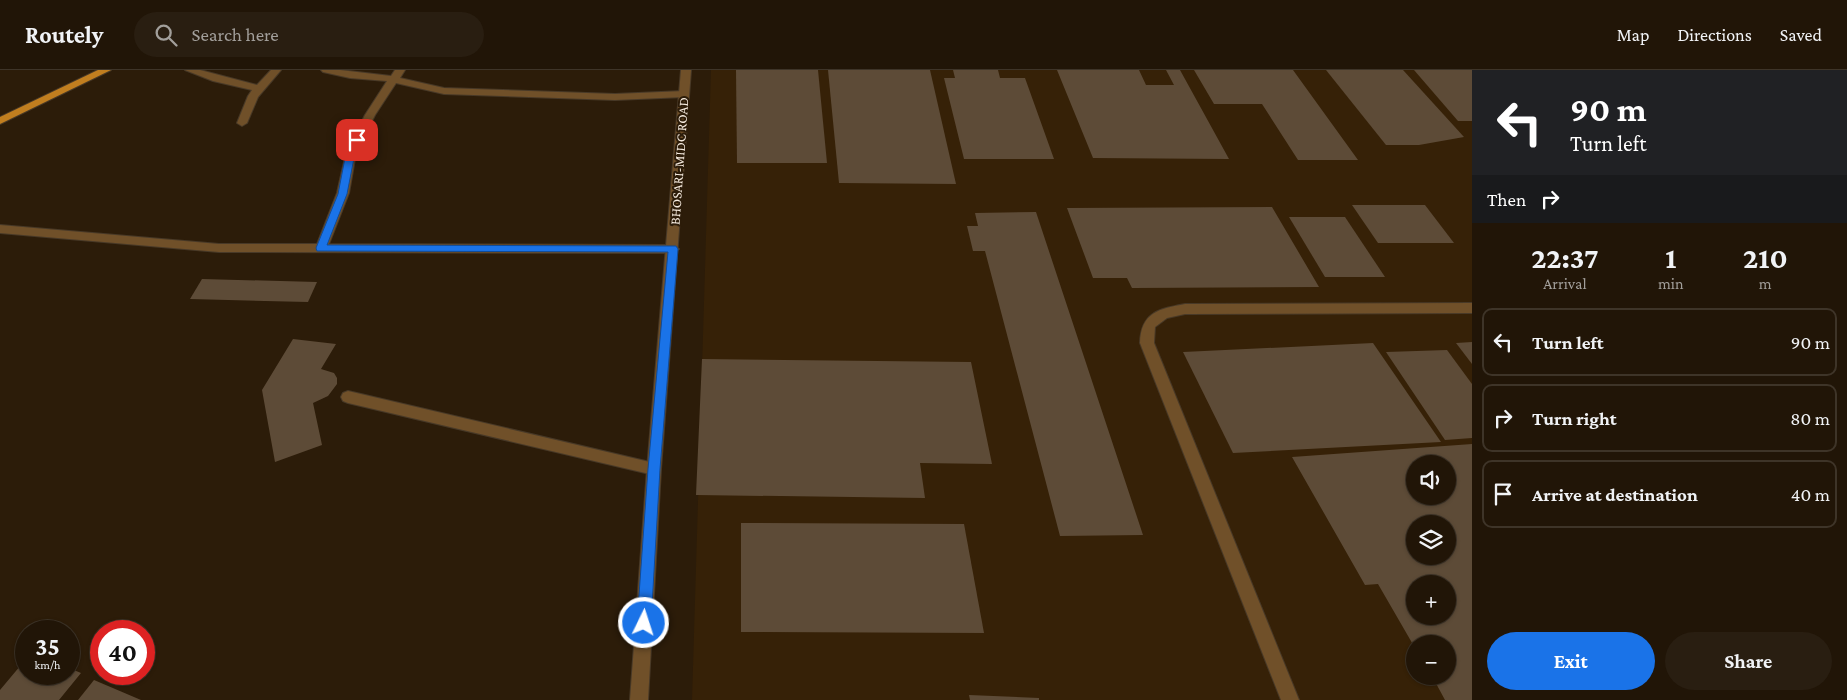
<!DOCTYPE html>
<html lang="en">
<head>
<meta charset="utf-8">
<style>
  body { margin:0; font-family:"Crimson Pro",serif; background:#291e11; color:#f1f3f6; height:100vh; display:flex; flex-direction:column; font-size:19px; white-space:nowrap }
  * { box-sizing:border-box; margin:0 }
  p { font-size:16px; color:#a29f9b }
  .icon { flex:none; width:28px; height:28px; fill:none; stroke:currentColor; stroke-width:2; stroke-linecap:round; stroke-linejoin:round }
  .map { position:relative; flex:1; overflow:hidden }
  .drawer { display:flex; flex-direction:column; background:#211507; width:375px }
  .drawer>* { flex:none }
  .banner { background:#202124; color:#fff; overflow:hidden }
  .buttons { position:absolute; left:1406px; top:385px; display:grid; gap:10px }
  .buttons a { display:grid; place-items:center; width:50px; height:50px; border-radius:50%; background:#211507; box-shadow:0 1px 4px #0004,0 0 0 1px #3e3428; font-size:25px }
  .speed { position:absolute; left:15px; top:550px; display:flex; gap:10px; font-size:25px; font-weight:700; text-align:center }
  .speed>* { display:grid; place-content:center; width:65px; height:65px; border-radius:50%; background:#211507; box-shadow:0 1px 4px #0004,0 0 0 1px #3e3428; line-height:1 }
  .speed small { font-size:12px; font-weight:400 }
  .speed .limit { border:8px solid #d22; background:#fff; color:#111 }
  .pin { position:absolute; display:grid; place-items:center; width:42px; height:42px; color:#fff; margin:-21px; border-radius:10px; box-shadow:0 2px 8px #0006 }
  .me { position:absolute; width:55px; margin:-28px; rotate:4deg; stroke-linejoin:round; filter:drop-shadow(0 0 4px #0008) }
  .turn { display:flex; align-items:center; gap:18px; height:105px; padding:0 15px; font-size:22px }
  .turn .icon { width:65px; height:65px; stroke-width:2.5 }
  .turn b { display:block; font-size:35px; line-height:42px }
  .then { display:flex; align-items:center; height:48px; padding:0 15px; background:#0003; gap:10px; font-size:19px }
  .eta { display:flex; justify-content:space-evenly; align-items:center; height:85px; text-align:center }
  .eta b { font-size:30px; font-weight:700; line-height:35px }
  .primary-button { display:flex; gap:10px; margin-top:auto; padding:10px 15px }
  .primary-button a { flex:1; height:58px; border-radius:30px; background:#1a73e8; color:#fff; font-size:20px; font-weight:700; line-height:58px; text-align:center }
  .primary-button a+a { background:#291e11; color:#f1f3f6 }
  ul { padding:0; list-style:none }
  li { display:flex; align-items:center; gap:15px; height:68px; margin:0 10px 8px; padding:0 5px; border:2px solid #3e3428; border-radius:10px }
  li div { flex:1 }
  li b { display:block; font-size:19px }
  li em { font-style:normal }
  header { display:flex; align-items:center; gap:30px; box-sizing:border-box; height:70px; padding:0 25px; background:#211507; border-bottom:1px solid #3e3428 }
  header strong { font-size:24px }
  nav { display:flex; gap:28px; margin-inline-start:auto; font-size:18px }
  .search { width:350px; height:45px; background:#291e11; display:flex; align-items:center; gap:12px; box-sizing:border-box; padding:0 18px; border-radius:28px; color:#a29f9b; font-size:19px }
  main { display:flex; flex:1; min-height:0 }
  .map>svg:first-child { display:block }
  .built { fill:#362107; fill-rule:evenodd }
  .building { fill:#5d4b37; fill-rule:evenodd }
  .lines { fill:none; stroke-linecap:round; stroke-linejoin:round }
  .service-casing { stroke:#483927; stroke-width:2 }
  .minor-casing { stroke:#483927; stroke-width:2 }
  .tertiary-casing { stroke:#483927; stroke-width:2 }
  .primary-casing { stroke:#483927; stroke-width:2 }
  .service { fill:#705029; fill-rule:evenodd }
  .minor { fill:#705029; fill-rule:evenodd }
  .tertiary { fill:#705029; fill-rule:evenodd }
  .primary { fill:#c17e1f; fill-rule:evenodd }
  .route { fill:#1a73e8; stroke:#114b97 }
  .labels { text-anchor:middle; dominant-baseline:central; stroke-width:4; stroke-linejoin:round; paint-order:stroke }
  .street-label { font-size:14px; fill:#f5eade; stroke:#2c1c09 }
</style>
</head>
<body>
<header>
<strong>Routely</strong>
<div class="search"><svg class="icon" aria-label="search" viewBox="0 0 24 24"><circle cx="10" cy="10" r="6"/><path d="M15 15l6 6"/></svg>Search here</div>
<nav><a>Map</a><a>Directions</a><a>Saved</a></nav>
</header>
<main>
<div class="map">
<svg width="1472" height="630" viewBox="0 0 1472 630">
  <rect width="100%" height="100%" fill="#2c1c09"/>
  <path class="built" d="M 711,0 L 1472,0 L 1472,630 L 692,630 ZM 1415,394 L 1448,394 L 1448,426 L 1415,426 ZM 1415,454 L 1448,454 L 1448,486 L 1415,486 ZM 1415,514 L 1448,514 L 1448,546 L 1415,546 ZM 1415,574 L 1448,574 L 1448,606 L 1415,606 Z"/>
  <g class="building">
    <path d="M 736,0 L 818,0 L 827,93 L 737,93 Z"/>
    <path d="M 828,0 L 930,0 L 956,114 L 839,113 Z"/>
    <path d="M 953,0 L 998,0 L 1000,8 L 1025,8 L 1054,89 L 964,89 L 944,8 L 955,8 Z"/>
    <path d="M 1057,0 L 1139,0 L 1146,15 L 1174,15 L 1166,0 L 1180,0 L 1229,89 L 1093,88 Z"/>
    <path d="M 1194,0 L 1293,0 L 1358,90 L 1298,90 L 1262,34 L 1214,34 Z"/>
    <path d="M 1326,0 L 1403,0 L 1464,67 L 1419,75 L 1386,75 Z"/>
    <path d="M 1414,0 L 1472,0 L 1472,51 L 1458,51 Z"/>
    <path d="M 1352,135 L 1425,135 L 1454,173 L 1378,173 Z"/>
    <path d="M 1272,137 L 1319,217 L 1132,218 L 1127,208 L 1093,208 L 1067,138 Z"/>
    <path d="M 1036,142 L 1143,465 L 1060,466 L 985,181 L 973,181 L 967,156 L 978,156 L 975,143 Z"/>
    <path d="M 1289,147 L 1345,147 L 1385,207 L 1325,207 Z"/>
    <path d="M 202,209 L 317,212 L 308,232 L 190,229 Z"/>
    <path d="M 293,269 L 336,274 L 321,299 L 334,303 L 337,308 L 337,314 L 328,326 L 313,333 L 322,375 L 275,392 L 262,320 Z"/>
    <path d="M 1472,272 L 1472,294 L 1456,273 Z"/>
    <path d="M 1373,273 L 1441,372 L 1233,383 L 1183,282 Z"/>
    <path d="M 1447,280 L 1472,314 L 1472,368 L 1445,370 L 1386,282 Z"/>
    <path d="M 702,289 L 971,292 L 992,394 L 920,393 L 925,428 L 696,425 Z"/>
    <path d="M 1472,374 L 1472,630 L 1445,630 L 1432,606 L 1448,606 L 1448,574 L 1415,574 L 1415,578 L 1378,514 L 1365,515 L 1292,387 ZM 1415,394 L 1448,394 L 1448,426 L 1415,426 ZM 1415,454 L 1448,454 L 1448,486 L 1415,486 ZM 1415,514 L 1448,514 L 1448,546 L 1415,546 Z"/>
    <path d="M 741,453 L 964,454 L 984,563 L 741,562 Z"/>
    <path d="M 26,589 L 26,604 L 69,604 L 69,598 L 81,603 L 59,630 L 0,630 L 0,620 Z"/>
    <path d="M 94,610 L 141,630 L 78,630 Z"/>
    <path d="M 969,625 L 1039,628 L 1039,630 L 970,630 Z"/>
  </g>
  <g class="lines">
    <g class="service-casing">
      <g id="service">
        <path d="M 1472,233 L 1472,243 L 1185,244 L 1167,248 L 1155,257 L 1154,273 L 1299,630 L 1281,630 L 1140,273 C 1141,242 1159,239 1185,234 Z"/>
        <path d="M 348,321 L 654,393 L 659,394 L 661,399 L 659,404 L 654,405 L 348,333 L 343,331 L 341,327 L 343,323 Z"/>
      </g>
    </g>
    <g class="minor-casing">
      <g id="minor">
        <path d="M 185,0 L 200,0 L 257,15 L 271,0 L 281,0 L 258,27 L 247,53 L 242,56 L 237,53 L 248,26 L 252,20 L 213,11 Z"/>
        <path d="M 321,0 L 340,0 L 391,6 L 395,0 L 405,0 L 400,8 L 444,18 L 615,24 L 684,21 L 689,24 L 684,27 L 615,30 L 444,24 L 396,13 L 375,45 L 356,83 L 349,123 L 329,174 L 673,175 L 679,179 L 673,183 L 219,182 L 0,163 L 0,155 L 219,174 L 317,174 L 337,123 L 346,83 L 365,45 L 387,11 L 350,8 L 323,2 Z"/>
      </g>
    </g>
    <g class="tertiary-casing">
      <path id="tertiary" d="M 681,0 L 691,0 L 661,399 L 648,630 L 630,630 L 647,399 Z"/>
    </g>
    <g class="primary-casing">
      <path id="primary" d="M 98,0 L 111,0 L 0,54 L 0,47 Z"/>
    </g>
    <use href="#service" class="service"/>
    <use href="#minor" class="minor"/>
    <use href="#tertiary" class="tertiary"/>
    <use href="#primary" class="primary"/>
  </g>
  <path class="route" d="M 357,67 L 362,70 L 355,83 L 347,124 L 327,175 L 676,176 L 678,179 L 660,399 L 651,553 L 649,558 L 644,560 L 639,558 L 637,553 L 648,399 L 668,182 L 317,181 L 316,178 L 338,124 L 346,83 L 354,68 Z"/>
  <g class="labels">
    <g class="street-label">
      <text transform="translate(679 91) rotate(-86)">BHOSARI-MIDC ROAD</text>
    </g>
  </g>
</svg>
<div class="buttons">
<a><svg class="icon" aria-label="sound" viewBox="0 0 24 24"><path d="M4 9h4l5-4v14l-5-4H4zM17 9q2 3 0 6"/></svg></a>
<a><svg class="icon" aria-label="layers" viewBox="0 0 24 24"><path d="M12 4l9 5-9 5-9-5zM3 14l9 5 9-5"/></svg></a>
<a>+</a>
<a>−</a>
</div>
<div class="speed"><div>35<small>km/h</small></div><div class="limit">40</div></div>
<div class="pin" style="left:357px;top:70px;background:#d93025"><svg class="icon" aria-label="arrive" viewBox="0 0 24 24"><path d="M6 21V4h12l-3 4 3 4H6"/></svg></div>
<svg class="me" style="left:644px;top:553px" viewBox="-20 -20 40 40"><circle r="17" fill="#1a73e8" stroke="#fff" stroke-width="3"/><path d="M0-11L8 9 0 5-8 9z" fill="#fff"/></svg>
</div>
<section class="drawer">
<div class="banner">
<div class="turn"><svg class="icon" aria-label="left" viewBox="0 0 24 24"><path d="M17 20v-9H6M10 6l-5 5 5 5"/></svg><div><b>90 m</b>Turn left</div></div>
<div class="then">Then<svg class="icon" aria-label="right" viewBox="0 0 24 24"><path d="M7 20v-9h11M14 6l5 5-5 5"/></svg></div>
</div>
<div class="eta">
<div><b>22:37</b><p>Arrival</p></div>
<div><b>1</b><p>min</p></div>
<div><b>210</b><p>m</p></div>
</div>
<ul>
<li><svg class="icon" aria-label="left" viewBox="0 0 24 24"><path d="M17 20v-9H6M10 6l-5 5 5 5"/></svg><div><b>Turn left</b></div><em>90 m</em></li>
<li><svg class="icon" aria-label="right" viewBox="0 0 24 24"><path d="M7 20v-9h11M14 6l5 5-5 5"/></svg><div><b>Turn right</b></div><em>80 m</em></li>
<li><svg class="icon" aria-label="arrive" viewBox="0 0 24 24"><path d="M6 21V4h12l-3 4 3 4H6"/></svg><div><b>Arrive at destination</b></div><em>40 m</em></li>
</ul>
<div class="primary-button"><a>Exit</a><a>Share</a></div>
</section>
</main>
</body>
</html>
